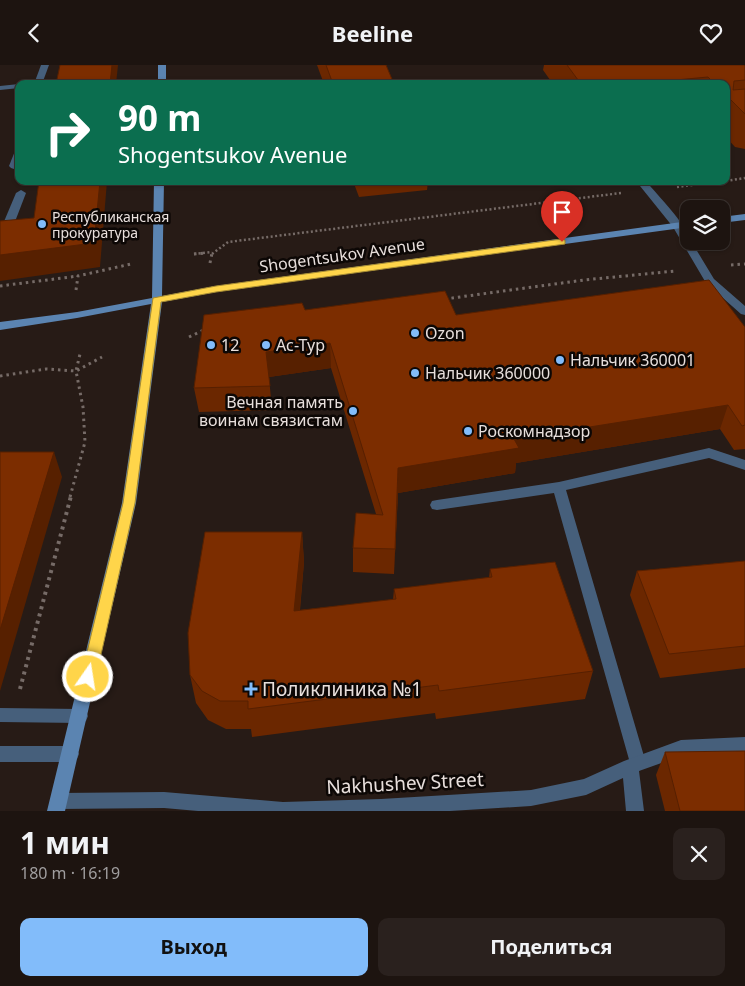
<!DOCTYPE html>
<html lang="ru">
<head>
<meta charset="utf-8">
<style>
  body { margin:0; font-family:"Noto Sans",sans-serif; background:#2a211e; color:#f1f3f6; height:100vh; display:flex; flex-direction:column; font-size:19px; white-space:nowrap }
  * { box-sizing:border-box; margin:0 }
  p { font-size:16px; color:#a09e9f }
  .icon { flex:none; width:28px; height:28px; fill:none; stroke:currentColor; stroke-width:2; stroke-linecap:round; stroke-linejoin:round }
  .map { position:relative; height:746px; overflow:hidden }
  .details { display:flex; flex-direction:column; background:#1d1410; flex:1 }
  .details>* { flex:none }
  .banner { position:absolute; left:15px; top:15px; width:715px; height:105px; border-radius:10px; box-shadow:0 1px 4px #0004,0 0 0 1px #3b3330; background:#0b6e4f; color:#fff; overflow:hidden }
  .controls { position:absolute; left:680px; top:135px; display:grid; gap:10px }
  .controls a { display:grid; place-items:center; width:50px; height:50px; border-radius:10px; background:#1d1410; box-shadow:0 1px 4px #0004,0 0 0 1px #3b3330; font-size:25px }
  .pin { position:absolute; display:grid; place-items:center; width:42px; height:42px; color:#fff; margin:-51px -21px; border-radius:50% 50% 50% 0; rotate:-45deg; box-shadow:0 0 5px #0007 }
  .pin .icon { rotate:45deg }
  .me { position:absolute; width:55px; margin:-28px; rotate:13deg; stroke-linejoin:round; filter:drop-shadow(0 0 4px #0008) }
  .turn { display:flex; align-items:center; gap:18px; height:105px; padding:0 20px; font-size:22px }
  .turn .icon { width:65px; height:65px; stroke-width:2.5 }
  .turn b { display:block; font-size:35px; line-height:42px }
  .round { display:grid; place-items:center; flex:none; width:52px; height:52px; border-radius:10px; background:#2a211e }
  .headline { display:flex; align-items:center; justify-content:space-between; height:85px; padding:0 20px }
  h1 { font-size:30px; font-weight:700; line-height:38px }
  .action { display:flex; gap:10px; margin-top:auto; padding:10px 20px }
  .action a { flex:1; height:58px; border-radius:10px; background:#82bcfa; color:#111; font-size:20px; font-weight:700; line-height:58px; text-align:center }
  .action a+a { background:#2a211e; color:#f1f3f6 }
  header { display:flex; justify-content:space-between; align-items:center; height:65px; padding:0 20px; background:#1d1410; font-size:22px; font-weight:700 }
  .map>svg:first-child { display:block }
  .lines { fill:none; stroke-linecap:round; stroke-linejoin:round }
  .path-far2 { stroke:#766b67; stroke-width:2.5; stroke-dasharray:2 2.5; stroke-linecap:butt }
  .path-far1 { stroke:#766b67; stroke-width:3; stroke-dasharray:2.5 4; stroke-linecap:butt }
  .path { stroke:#766b67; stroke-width:4; stroke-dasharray:3 4.5; stroke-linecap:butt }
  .service { fill:#465f7b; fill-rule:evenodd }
  .minor { fill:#465f7b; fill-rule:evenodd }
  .secondary { fill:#5b84b1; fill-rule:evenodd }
  .wall { fill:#6b2700 }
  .shaded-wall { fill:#572000 }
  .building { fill:#7c2d00; stroke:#572000 }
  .route { fill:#ffd54a; stroke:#a68a30 }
  .poi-dot { fill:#82bcfa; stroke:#0c0705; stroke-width:2 }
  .labels { text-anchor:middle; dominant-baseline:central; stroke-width:5; stroke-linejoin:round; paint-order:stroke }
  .far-poi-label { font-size:14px; fill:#e8dfdc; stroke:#0c0705; text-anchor:start }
  .street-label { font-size:16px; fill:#e8dfdc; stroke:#0c0705 }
  .poi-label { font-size:16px; fill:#e8dfdc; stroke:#0c0705; text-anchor:start }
  .near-poi-label { font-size:19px; fill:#e8dfdc; stroke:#0c0705; text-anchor:start }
  .near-street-label { font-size:19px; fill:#e8dfdc; stroke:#0c0705 }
</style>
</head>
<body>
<header><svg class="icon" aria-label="back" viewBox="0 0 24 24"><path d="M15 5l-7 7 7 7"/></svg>Beeline<svg class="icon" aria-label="heart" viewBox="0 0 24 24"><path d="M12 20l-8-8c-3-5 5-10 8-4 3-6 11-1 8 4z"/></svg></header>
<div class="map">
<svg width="745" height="746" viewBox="0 0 745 746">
  <rect width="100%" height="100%" fill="#271b16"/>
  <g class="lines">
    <g class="path-far2">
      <path d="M 726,116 L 745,113"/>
      <path d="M 677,122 L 721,116"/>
      <path d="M 194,189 L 212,187"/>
      <path d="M 212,189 L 228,177 L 621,128"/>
    </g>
    <g class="path-far1">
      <path d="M 194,189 L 205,188"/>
      <path d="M 210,198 L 212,188"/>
      <path d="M 731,200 L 745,199"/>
      <path d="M 0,221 L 78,211"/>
      <path d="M 76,225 L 78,211 L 131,199"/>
      <path d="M 445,234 L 584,215 L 675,206"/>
      <path d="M 189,272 L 206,264"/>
      <path d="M 0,311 L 46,304 L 76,306 L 102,292"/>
      <path d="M 70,432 L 85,377 L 83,342 L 76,306 L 80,289"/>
    </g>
    <path class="path" d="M 20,624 L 71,431"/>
    <g class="service">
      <path d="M 41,0 L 49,0 L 42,19 L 34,19 Z"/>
      <path d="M 19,19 L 19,23 L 0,25 L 0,21 Z"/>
      <path d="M 19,83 L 19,101 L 14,104 L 11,103 L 9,101 L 15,86 Z"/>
      <path d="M 636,116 L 646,116 C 656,129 689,161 689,176 L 691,176 L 714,214 L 745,241 L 745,250 L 741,249 L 706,218 L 673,162 Z"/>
      <path d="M 21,125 L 26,128 L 11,167 L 0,172 L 0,166 L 16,128 Z"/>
      <path d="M 709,383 L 745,395 L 745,405 L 709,393 L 566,425 L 646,698 L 644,703 L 638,706 L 632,703 L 630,698 L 554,428 L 437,445 L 432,444 L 430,440 L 432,436 L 437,435 L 559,417 Z"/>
      <path d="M 0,643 L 80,644 L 86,646 L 88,651 L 86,656 L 80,658 L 0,657 Z"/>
      <path d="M 0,681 L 71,681 L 77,684 L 79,689 L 77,694 L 71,697 L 0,697 Z"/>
    </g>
    <path class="minor" d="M 745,672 L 745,686 L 681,691 L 639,706 L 644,746 L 626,746 L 623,713 L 586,730 L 531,741 L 450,746 L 198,746 L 164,743 L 59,744 L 53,742 L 51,736 L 53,730 L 59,728 L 164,727 L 283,737 L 381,734 L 531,725 L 584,714 L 624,696 L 681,675 Z"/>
    <g class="secondary">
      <rect x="158" y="0" width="8" height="19"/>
      <path d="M 154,116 L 164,116 L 162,231 L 216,221 L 689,156 L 689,162 L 216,227 L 162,237 L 136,438 L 65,746 L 47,746 L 122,438 L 151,239 L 77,253 L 0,265 L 0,257 L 77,247 L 152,233 Z"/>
      <path d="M 745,149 L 745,155 L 721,158 L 721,152 Z"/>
    </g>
  </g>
  <g class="wall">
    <path d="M 317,0 L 386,0 L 394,19 L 324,19 Z"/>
    <path d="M 544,0 L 744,0 L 745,1 L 745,84 L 735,82 L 726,72 L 726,19 L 553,19 L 543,5 Z"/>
    <path d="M 353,116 L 428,116 L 427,125 L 359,132 Z"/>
    <path d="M 305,245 L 456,250 L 745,262 L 745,384 L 734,385 L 720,364 L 516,398 L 515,408 L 398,428 L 394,509 L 353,507 L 353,483 L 376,449 L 331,303 L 269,312 L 272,345 L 199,347 L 194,323 Z"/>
    <path d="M 302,467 L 304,497 L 300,545 L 393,535 L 394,524 L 489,513 L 490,504 L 593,606 L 585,634 L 436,654 L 435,648 L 252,672 L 251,664 L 226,664 L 208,655 L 196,638 L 190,610 Z"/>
    <path d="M 745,496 L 745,603 L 660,613 L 630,530 L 637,506 Z"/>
    <path d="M 665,687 L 745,746 L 665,746 L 656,710 Z"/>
  </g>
  <g class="shaded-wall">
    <path d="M 112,0 L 118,0 L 116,19 L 110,19 Z"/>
    <path d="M 100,116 L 107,116 L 100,202 L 0,216 L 0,190 Z"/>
    <path d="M 330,278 L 331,303 L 269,312 L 266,287 Z"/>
    <path d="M 728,340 L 720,364 L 516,398 L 515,408 L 398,428 L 394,509 L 398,403 L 514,374 Z"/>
    <path d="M 54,387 L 62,412 L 0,626 L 0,565 Z"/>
    <path d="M 302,467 L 304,497 L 297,575 L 294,546 Z"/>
  </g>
  <g class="building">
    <path d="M 60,0 L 112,0 L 110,19 L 56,19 Z"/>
    <path d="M 326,0 L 386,0 L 394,19 L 333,19 Z"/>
    <path d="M 567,0 L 744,0 L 745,1 L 745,15 L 734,16 L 733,25 L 745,24 L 745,49 L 726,30 L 726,19 L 715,19 L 708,12 L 633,19 L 581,19 Z"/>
    <path d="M 39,116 L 100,116 L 94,178 L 0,190 L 0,156 L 34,153 Z"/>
    <path d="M 709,215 L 745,262 L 745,360 L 742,361 L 728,340 L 514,374 L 519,383 L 398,403 L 395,484 L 353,483 L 356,448 L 383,450 L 330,278 L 266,287 L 270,321 L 194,323 L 204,250 L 302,238 L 305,245 L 445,226 L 456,250 Z"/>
    <path d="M 0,387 L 54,387 L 0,565 Z"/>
    <path d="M 205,467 L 302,467 L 294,546 L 396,534 L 394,524 L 492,512 L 490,504 L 555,497 L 593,606 L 439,626 L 438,620 L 248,644 L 248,636 L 220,636 L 202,626 L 190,610 L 188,568 Z"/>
    <path d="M 745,496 L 745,581 L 669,589 L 637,506 Z"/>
    <path d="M 745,686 L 745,746 L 680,746 L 665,687 Z"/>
  </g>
  <path class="route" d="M 562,174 L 565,175 L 565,179 L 216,227 L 161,237 L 135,438 L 96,612 L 93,616 L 88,618 L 84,616 L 81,612 L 123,438 L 153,233 L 216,221 Z"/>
  <g class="poi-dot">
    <circle cx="42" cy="159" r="5"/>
    <circle cx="415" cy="268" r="5"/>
    <circle cx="211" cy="280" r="5"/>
    <circle cx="266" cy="280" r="5"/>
    <circle cx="560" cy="295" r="5"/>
    <circle cx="415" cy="308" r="5"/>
    <circle cx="353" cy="346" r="5"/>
    <circle cx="468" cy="366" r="5"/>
    <path d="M248.5 616.5h5v5h5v5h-5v5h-5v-5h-5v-5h5z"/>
  </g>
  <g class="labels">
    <g class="far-poi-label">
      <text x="52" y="151">Республиканская<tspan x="52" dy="16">прокуратура</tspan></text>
    </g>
    <g class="street-label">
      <text transform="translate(342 190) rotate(-8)">Shogentsukov Avenue</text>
    </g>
    <g class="poi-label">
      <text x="425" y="268">Ozon</text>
      <text x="221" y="280">12</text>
      <text x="276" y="280">Ас-Тур</text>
      <text x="570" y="295">Нальчик 360001</text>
      <text x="425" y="308">Нальчик 360000</text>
      <text x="343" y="337" text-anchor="end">Вечная память<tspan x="343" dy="18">воинам связистам</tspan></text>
      <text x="478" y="366">Роскомнадзор</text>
    </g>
    <g class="near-poi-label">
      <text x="262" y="624">Поликлиника №1</text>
    </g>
    <g class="near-street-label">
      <text transform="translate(405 718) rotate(-3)">Nakhushev Street</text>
    </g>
  </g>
</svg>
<div class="controls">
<a><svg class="icon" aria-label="layers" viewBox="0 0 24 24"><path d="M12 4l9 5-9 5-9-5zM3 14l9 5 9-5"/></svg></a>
</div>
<div class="pin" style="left:562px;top:177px;background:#d93025"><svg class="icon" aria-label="arrive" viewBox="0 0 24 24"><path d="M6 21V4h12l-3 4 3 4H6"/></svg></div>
<svg class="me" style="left:88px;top:612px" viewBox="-20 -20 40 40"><circle r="17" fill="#ffd54a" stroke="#fff" stroke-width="3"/><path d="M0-11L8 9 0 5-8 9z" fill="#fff"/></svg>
<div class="banner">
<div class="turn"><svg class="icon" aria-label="right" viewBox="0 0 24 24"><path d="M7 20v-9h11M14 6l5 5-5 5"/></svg><div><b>90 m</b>Shogentsukov Avenue</div></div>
</div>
</div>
<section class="details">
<div class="headline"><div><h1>1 мин</h1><p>180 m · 16:19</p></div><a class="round"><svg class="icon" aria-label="close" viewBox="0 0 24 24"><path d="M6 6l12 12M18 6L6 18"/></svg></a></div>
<div class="action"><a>Выход</a><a>Поделиться</a></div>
</section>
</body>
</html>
